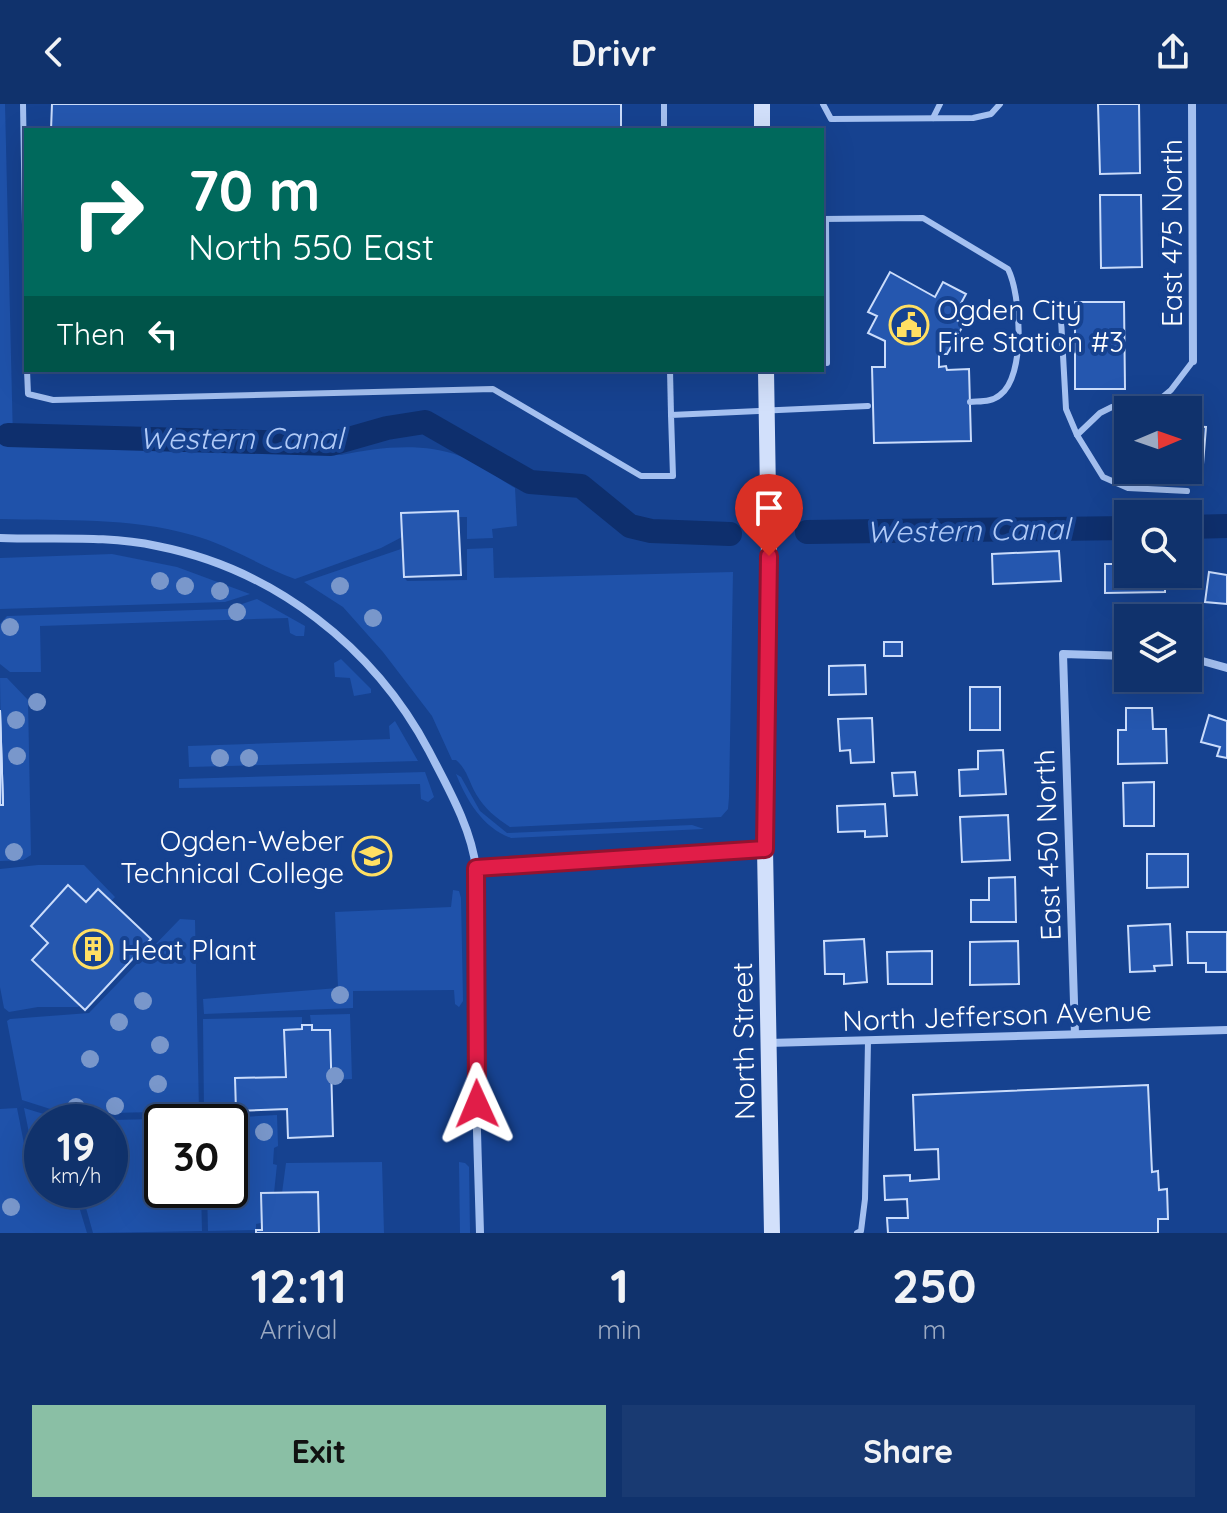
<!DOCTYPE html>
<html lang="en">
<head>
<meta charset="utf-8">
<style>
  body { margin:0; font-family:Quicksand,sans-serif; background:#193a72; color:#f1f3f6; height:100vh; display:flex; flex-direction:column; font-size:30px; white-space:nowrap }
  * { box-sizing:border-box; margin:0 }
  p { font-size:26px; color:#9caac2 }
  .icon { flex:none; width:44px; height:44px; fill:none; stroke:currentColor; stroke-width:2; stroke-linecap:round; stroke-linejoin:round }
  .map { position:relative; height:1129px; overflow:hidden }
  .panel { display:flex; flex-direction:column; background:#10326c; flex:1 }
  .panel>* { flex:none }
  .top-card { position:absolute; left:24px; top:24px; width:800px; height:244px; border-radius:0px; box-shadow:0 8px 32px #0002,0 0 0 2px #304d7f; background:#00695c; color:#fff; overflow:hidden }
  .needle { width:52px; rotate:88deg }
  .tools { position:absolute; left:1114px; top:292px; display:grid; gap:16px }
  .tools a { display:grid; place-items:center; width:88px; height:88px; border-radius:0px; background:#10326c; box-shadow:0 8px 32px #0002,0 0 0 2px #304d7f; font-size:40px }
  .speed { position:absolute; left:24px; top:1000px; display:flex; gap:16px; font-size:40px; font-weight:700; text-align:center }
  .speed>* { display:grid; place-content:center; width:104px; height:104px; border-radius:50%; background:#10326c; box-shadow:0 8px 32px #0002,0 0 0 2px #304d7f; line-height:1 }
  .speed small { font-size:20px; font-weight:400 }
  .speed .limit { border:4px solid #111; border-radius:12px; background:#fff; color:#111 }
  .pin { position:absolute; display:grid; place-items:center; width:68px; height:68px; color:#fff; margin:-82px -34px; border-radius:50% 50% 50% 0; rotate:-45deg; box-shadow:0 0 8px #0007 }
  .pin .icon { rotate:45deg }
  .me { position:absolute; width:88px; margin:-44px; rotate:359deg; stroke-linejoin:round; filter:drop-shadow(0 0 6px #0008) }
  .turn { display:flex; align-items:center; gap:28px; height:168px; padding:0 32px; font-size:36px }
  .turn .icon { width:104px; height:104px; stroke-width:2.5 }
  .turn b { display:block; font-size:56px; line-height:68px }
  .then { display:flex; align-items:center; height:76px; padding:0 32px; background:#0003; gap:16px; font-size:30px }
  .eta { display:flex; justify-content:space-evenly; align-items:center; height:136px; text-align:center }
  .eta b { font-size:48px; font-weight:700; line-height:56px }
  .primary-button { display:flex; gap:16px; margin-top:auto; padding:16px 32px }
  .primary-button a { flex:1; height:92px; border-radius:0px; background:#8abfa5; color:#111; font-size:32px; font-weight:700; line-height:92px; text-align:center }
  .primary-button a+a { background:#193a72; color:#f1f3f6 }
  header { display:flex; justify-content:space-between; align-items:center; height:104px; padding:0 32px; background:#10326c; font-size:36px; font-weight:700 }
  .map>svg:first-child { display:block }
  .green { fill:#1f52aa }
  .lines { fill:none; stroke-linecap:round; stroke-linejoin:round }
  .canal { stroke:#0e2f6d; stroke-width:24 }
  .building { fill:#2557af; stroke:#cadcfb; stroke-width:2 }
  .lane { stroke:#a4c0f0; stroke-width:6 }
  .street { stroke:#a4c0f0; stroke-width:8 }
  .secondary { stroke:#d2e0fb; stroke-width:16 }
  .tree { fill:#7997cb }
  .route-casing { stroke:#92132f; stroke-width:20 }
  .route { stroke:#e11d48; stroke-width:14 }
  .labels { text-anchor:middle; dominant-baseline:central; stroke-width:8; stroke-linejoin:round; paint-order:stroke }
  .street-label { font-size:28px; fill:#fff; stroke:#164290 }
  .poi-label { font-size:28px; fill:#fff; stroke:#164290; text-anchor:start }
  .water-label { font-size:30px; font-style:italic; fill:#b0caf7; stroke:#164290 }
</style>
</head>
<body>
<header><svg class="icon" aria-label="back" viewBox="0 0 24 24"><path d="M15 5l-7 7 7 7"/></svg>Drivr<svg class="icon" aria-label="share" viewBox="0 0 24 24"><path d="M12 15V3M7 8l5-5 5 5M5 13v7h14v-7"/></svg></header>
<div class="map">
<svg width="1227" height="1129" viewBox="0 0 1227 1129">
  <rect width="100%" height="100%" fill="#164290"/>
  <g class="green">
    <path d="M 0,0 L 5,0 L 13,336 L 341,351 C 379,343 423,338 460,352 C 479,359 498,374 515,384 L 517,422 L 492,425 L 493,434 L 467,435 L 467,413 L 458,413 L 458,407 L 402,409 L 402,433 L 381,444 L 295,475 C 260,462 229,441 192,431 C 130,413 64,417 0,415 Z"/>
    <path d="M 493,444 L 494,474 L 733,468 L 729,693 L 728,705 L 721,713 L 510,723 C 496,714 484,704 476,690 C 469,678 467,665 456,656 L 452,656 L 432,612 L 383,548 L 343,503 L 304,478 L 401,445 L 404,473 L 407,477 L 467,476 L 467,445 Z"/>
    <path d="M 112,450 L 177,463 L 250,490 L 225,498 L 0,505 L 0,454 Z"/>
    <path d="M 257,495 L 305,522 L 304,532 L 296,532 L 290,529 L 288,514 L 40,522 L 41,568 L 10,568 L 0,560 L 0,520 L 7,512 L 227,505 Z"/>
    <path d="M 341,555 L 371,585 L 371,589 L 354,592 L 350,574 L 335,573 L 334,559 Z"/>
    <path d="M 0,574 L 7,574 L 28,596 L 31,751 L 23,756 L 0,757 L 0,701 L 2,701 Z"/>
    <path d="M 395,617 L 418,657 L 189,663 L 188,642 L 390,635 L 389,622 Z"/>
    <path d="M 425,668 L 434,693 L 428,698 L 421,695 L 420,680 L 179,684 L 179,675 Z"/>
    <path d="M 456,670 L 461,673 L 480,707 L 507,729 L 692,721 L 704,725 L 511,734 C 483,724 467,697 456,670 Z"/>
    <path d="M 38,761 L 84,761 L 115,793 L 111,797 L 98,785 L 86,798 L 68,782 L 31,822 L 48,839 L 32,857 L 80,901 L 78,903 L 38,903 L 9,908 L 4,904 L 0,883 L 0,765 Z"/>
    <path d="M 453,786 L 459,787 L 461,794 L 463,897 L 459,903 L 455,900 L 454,886 L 353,887 L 353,904 L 204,910 L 203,895 L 338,884 L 335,808 L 451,803 Z"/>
    <path d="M 180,815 L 195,816 L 199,1007 L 66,1010 L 22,996 L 7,917 L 10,915 L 89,909 Z"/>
    <path d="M 350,910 L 352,975 L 332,976 L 330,926 L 312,926 L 310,911 Z"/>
    <path d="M 302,913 L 302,925 L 284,926 L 286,973 L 235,974 L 236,1007 L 204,1008 L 203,915 Z"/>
    <path d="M 17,1004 L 27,1055 L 42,1053 L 42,1086 L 74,1086 L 87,1129 L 0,1129 L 0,1005 Z"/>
    <path d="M 24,1004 L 67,1017 L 200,1014 L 200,1018 L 162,1018 L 162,1086 L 201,1086 L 202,1127 L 93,1129 L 81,1086 L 110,1086 L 110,1018 L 42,1018 L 42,1047 L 33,1049 Z"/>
    <path d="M 277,1011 L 278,1042 L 274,1044 L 273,1060 L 277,1061 L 274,1089 L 261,1089 L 261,1119 L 256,1120 L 256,1126 L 208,1127 L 207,1086 L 230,1086 L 230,1018 L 206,1018 L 205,1015 Z"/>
    <path d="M 382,1058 L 384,1129 L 319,1129 L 317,1088 L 282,1089 L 286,1059 Z"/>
    <path d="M 459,1058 L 465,1059 L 469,1063 L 470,1129 L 460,1129 Z"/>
  </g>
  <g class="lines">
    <g class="canal">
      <path d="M 8,331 L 331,340 L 387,324 L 425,318 L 530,378 L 581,382 L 630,422 L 651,427 L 730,430"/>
      <path d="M 1188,423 L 1227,422"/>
      <path d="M 807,428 L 1128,424"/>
    </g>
  </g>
  <g class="building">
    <path d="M 52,0 L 621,0 L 621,26 L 51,26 Z"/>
    <path d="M 1098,0 L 1139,0 L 1140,69 L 1100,70 Z"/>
    <path d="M 1100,91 L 1141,91 L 1142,163 L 1101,164 Z"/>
    <path d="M 890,168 L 935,193 L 943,178 L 966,190 L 953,214 L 964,220 L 947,250 L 939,250 L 939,263 L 946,262 L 947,266 L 969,265 L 971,337 L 874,339 L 872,263 L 885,263 L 885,237 L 868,229 L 877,212 L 868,208 Z"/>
    <path d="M 1075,198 L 1124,198 L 1125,285 L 1075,285 Z"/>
    <path d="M 1120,318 L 1128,318 L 1128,366 L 1188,366 L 1188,322 L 1206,323 L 1202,373 L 1117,368 Z"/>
    <path d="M 458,407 L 461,471 L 404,473 L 401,409 Z"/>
    <path d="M 1059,447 L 1061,477 L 993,480 L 992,450 Z"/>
    <path d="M 1105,460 L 1128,460 L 1128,470 L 1165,470 L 1165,488 L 1105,489 Z"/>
    <path d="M 1209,468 L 1227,471 L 1227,500 L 1205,498 Z"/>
    <rect x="884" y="538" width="18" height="14"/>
    <path d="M 865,561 L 866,590 L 829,591 L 829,562 Z"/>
    <rect x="970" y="583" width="30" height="43"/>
    <path d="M 1126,604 L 1152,604 L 1153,625 L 1166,625 L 1167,659 L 1118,660 L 1118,626 L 1126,626 Z"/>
    <path d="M 0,606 L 3,701 L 0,701 Z"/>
    <path d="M 0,606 L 3,701 L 0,701 Z"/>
    <path d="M 1209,611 L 1227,617 L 1227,654 L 1217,652 L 1220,643 L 1201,638 Z"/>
    <path d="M 872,614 L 874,658 L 851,659 L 850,646 L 840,647 L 838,615 Z"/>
    <path d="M 1003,646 L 1006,690 L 960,692 L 959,666 L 978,665 L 978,647 Z"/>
    <path d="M 915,668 L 917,691 L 894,692 L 892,669 Z"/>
    <path d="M 1154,678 L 1154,722 L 1124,722 L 1123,679 Z"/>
    <path d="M 885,700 L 887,732 L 865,733 L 865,727 L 838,728 L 837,702 Z"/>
    <path d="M 1008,711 L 1010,756 L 962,758 L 960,713 Z"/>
    <path d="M 1147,750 L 1188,750 L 1188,783 L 1147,784 Z"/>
    <path d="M 1015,773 L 1016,818 L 971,818 L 971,796 L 989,796 L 989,774 Z"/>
    <path d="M 68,781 L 86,798 L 98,785 L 151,835 L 85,906 L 32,856 L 48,839 L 31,822 Z"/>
    <path d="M 1170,820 L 1172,861 L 1154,862 L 1155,867 L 1130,868 L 1128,822 Z"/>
    <path d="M 1187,828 L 1227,828 L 1227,868 L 1206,868 L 1206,859 L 1188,859 Z"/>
    <path d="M 864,835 L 867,878 L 844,880 L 844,870 L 825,870 L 824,837 Z"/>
    <path d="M 1018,837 L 1019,880 L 970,881 L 970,838 Z"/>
    <path d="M 932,847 L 932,880 L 888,880 L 887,848 Z"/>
    <path d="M 302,921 L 312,921 L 312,926 L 330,926 L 333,1032 L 288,1034 L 287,1005 L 236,1007 L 235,974 L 286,973 L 284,926 L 302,925 Z"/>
    <path d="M 1148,981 L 1152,1068 L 1158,1067 L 1159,1086 L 1167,1085 L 1168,1115 L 1158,1115 L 1158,1129 L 888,1129 L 887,1114 L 908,1114 L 907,1095 L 885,1096 L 884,1072 L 910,1071 L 910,1077 L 939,1075 L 938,1045 L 915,1046 L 913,991 Z"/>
    <path d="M 318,1088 L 319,1129 L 256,1129 L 256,1126 L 262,1126 L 261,1089 Z"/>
  </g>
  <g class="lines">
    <g class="lane">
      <path d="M 23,0 L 26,181"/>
      <path d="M 664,0 L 664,26"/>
      <path d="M 823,0 L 831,15 L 973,14 L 991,10 L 1000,0"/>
      <path d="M 933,14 L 940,0"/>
      <path d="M 822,115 L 923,114 L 1008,165 C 1021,191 1026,272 1000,291 C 992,298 981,297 970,298"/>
      <path d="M 826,115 L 827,259"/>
      <path d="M 1061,215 L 1066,305 L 1077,331 L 1103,373 L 1128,384 L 1187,387"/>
      <path d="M 27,266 L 28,290 L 53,296 L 493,285 L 641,372 L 673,372 L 671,311 L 868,302"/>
      <path d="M 670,266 L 671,311"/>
      <path d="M 1077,331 L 1100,309 L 1112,303 L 1159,296 L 1171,286 L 1193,257"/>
      <path d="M 857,1129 L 861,1127 L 865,1095 L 868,937"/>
    </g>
    <g class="street">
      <path d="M 1192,0 L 1193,257"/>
      <path d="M 0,434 C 52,436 106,431 157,442 C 274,465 374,543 429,647 C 447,682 472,725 476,765 C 477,779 476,794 475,807 C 475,842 475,876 475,911 C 475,983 478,1056 480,1129"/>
      <path d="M 1188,553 L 1227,564"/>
      <path d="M 476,764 L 765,745"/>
      <path d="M 1075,930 L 1063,550 L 1128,552"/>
      <path d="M 769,939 L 1227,926"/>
    </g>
    <g class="secondary">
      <path d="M 762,0 L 762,26"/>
      <path d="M 766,266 L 769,452 L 765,745 L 772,1129"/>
    </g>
  </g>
  <g class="tree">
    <circle cx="160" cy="477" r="9"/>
    <circle cx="185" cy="482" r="9"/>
    <circle cx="340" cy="482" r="9"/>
    <circle cx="220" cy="487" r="9"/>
    <circle cx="237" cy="508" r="9"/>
    <circle cx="373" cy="514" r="9"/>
    <circle cx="10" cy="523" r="9"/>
    <circle cx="37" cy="598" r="9"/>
    <circle cx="16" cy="616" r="9"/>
    <circle cx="17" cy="652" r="9"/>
    <circle cx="220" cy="654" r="9"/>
    <circle cx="249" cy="654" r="9"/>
    <circle cx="14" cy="748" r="9"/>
    <circle cx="340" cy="891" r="9"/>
    <circle cx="143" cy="897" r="9"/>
    <circle cx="119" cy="918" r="9"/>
    <circle cx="160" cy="941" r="9"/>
    <circle cx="90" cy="955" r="9"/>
    <circle cx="335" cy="972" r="9"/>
    <circle cx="158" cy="980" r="9"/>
    <circle cx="115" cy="1002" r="9"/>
    <circle cx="76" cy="1003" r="9"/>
    <circle cx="264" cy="1028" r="9"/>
    <circle cx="11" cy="1103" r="9"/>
  </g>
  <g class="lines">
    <g class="route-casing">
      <path id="route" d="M 477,1000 L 476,764 L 765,745 L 769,452"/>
    </g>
    <use href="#route" class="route"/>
  </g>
  <defs>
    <g id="civic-ring" transform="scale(2)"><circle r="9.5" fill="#164290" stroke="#ffdf63" stroke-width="1.5"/><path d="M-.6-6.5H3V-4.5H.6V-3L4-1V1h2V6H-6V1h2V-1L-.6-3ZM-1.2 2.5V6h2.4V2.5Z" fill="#ffdf63"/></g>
    <g id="university-ring" transform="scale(2)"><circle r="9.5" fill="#164290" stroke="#ffdf63" stroke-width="1.5"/><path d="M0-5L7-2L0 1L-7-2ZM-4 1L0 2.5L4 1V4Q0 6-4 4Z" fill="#ffdf63"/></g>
    <g id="building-ring" transform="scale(2)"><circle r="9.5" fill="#164290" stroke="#ffdf63" stroke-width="1.5"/><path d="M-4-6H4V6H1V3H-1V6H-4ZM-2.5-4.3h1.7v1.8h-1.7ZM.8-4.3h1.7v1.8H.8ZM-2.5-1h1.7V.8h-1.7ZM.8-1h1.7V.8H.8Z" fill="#ffdf63"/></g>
  </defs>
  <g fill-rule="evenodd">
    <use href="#civic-ring" x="909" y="221"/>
    <use href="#university-ring" x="372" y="752"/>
    <use href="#building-ring" x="93" y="845"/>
  </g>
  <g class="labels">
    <g class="street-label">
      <text transform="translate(1171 129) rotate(-90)">East 475 North</text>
      <text transform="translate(1047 741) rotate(-92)">East 450 North</text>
      <text transform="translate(997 911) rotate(-2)">North Jefferson Avenue</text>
      <text transform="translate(743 937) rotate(-91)">North Street</text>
    </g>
    <g class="poi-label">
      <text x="937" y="205">Ogden City<tspan x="937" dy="32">Fire Station #3</tspan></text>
      <text x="344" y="736" text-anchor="end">Ogden-Weber<tspan x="344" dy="32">Technical College</tspan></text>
      <text x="121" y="845">Heat Plant</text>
    </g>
    <g class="water-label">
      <text x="241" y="334">Western Canal</text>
      <text transform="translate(968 426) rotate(-1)">Western Canal</text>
    </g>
  </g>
</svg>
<div class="tools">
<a><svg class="needle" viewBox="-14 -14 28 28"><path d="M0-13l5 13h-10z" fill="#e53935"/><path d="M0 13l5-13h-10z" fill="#9caac2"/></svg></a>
<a><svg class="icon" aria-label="search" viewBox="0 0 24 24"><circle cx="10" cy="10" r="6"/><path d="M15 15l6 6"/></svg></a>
<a><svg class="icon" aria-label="layers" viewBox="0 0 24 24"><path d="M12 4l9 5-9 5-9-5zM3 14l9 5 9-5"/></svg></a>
</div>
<div class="speed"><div>19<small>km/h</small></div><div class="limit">30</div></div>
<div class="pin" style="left:769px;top:452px;background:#d93025"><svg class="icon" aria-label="arrive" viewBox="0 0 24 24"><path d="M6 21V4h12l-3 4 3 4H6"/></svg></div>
<svg class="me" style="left:477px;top:1000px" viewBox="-20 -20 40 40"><path d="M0-17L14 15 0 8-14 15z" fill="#e11d48" stroke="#fff" stroke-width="4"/></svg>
<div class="top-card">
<div class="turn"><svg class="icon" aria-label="right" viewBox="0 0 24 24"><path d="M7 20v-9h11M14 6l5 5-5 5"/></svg><div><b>70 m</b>North 550 East</div></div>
<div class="then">Then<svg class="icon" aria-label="left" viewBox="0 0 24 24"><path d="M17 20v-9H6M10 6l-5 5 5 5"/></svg></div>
</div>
</div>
<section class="panel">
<div class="eta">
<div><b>12:11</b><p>Arrival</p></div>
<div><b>1</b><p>min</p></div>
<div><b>250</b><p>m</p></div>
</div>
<div class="primary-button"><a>Exit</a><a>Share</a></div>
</section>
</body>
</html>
